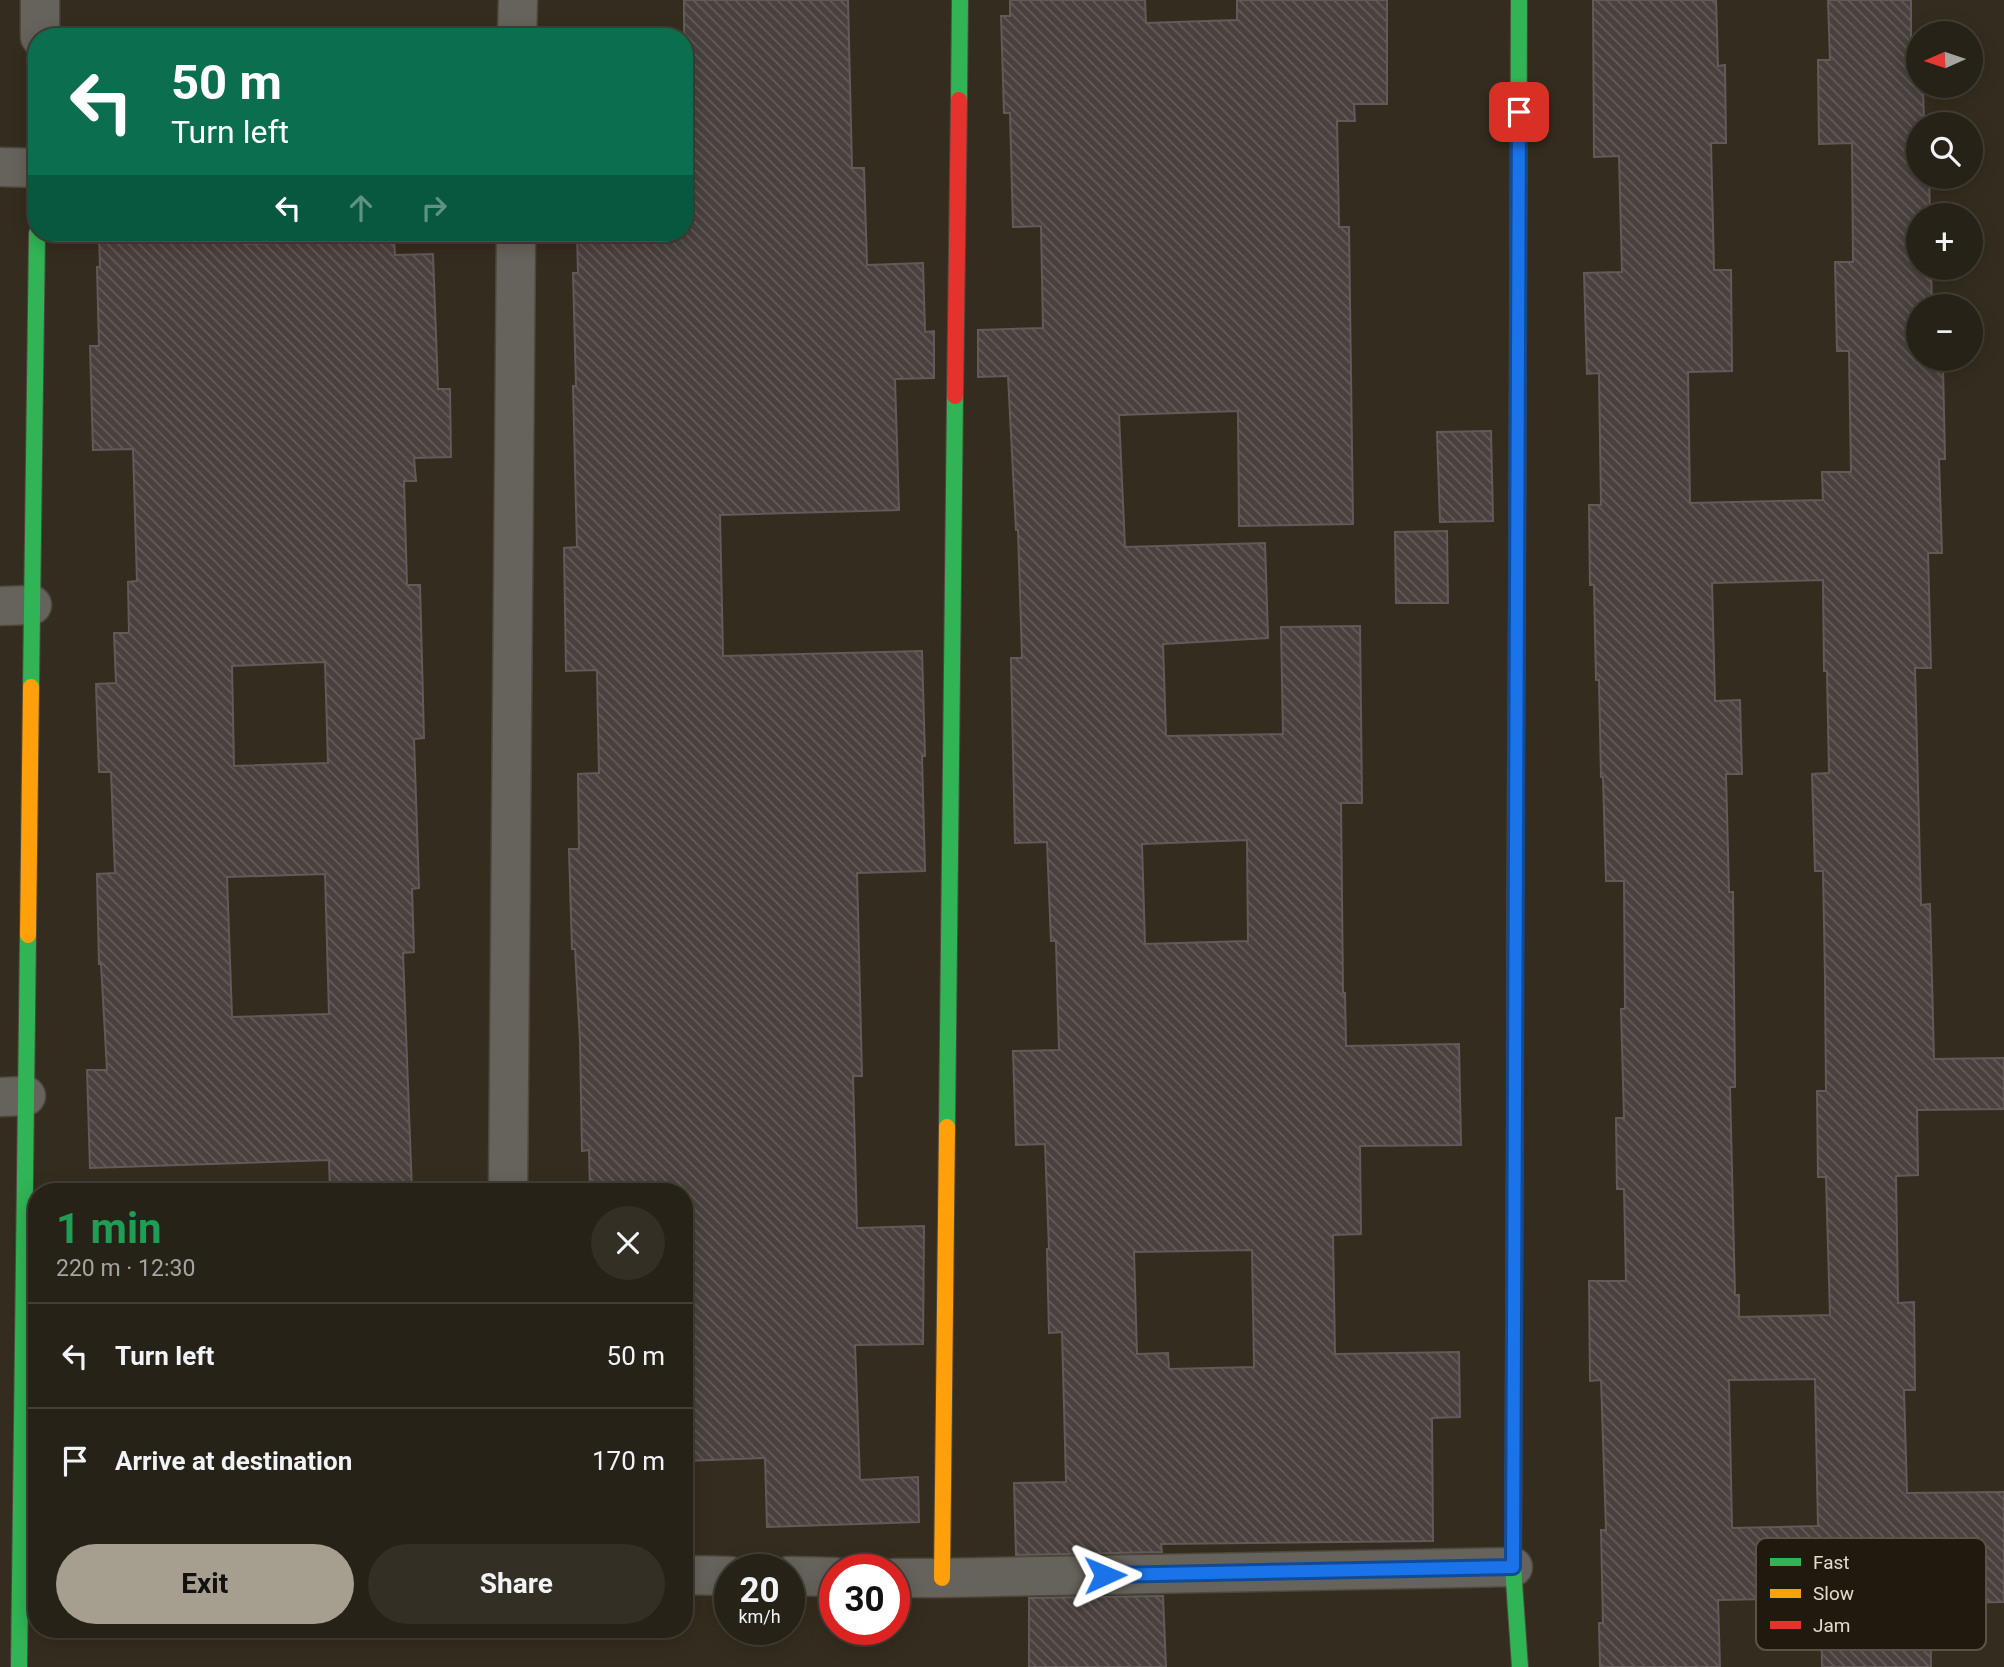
<!DOCTYPE html>
<html lang="en">
<head>
<meta charset="utf-8">
<style>
  body { margin:0; font-family:Roboto,sans-serif; background:#332f24; color:#f1f3f6; height:100vh; display:flex; flex-direction:column; font-size:26px; white-space:nowrap }
  * { box-sizing:border-box; margin:0 }
  p { font-size:23px; color:#a4a4a1 }
  .icon { flex:none; width:38px; height:38px; fill:none; stroke:currentColor; stroke-width:2; stroke-linecap:round; stroke-linejoin:round }
  .map { position:relative; flex:1; overflow:hidden }
  .panel { position:absolute; left:28px; top:1183px; width:665px; height:455px; display:flex; flex-direction:column; background:#272217; border-radius:28px; box-shadow:0 4px 18px #0003,0 0 0 2px #433f36 }
  .panel>* { flex:none }
  .banner { position:absolute; left:28px; top:28px; width:665px; height:214px; border-radius:28px; box-shadow:0 4px 18px #0003,0 0 0 2px #433f36; background:#0b6e4f; color:#fff; overflow:hidden }
  .needle { width:46px; rotate:267deg }
  .fabs { position:absolute; left:1906px; top:21px; display:grid; gap:14px }
  .fabs a { display:grid; place-items:center; width:77px; height:77px; border-radius:50%; background:#272217; box-shadow:0 4px 18px #0003,0 0 0 2px #433f36; font-size:35px }
  .speed { position:absolute; left:714px; top:1554px; display:flex; gap:14px; font-size:35px; font-weight:700; text-align:center }
  .speed>* { display:grid; place-content:center; width:91px; height:91px; border-radius:50%; background:#272217; box-shadow:0 4px 18px #0003,0 0 0 2px #433f36; line-height:1 }
  .speed small { font-size:18px; font-weight:400 }
  .speed .limit { border:10px solid #d22; background:#fff; color:#111 }
  .pin { position:absolute; display:grid; place-items:center; width:60px; height:60px; color:#fff; margin:-30px; border-radius:14px; box-shadow:0 4px 10px #0006 }
  .me { position:absolute; width:77px; margin:-38px; rotate:89deg; stroke-linejoin:round; filter:drop-shadow(0 0 5px #0008) }
  .turn { display:flex; align-items:center; gap:24px; height:147px; padding:0 28px; font-size:32px }
  .turn .icon { width:91px; height:91px; stroke-width:2.5 }
  .turn b { display:block; font-size:49px; line-height:60px }
  .lanes { display:flex; align-items:center; height:66px; padding:0 28px; background:#0003; justify-content:center; gap:35px; direction:ltr }
  .lanes .off { opacity:.35 }
  .round { display:grid; place-items:center; flex:none; width:74px; height:74px; border-radius:37px; background:#332f24 }
  .head { display:flex; align-items:center; justify-content:space-between; height:119px; padding:0 28px }
  h1 { font-size:42px; font-weight:700; line-height:52px; color:#1e9e55 }
  .button { display:flex; gap:14px; margin-top:auto; padding:14px 28px }
  .button a { flex:1; height:80px; border-radius:42px; background:#a69e8f; color:#111; font-size:28px; font-weight:700; line-height:80px; text-align:center }
  .button a+a { background:#332f24; color:#f1f3f6 }
  ul { padding:0; list-style:none }
  li { display:flex; align-items:center; gap:21px; height:105px; padding:0 28px; border-top:2px solid #433f36 }
  li div { flex:1 }
  li b { display:block; font-size:26px }
  li em { font-style:normal }
  .map>svg:first-child { display:block }
  .building { fill:url(#building-back-hatch); stroke:#625a58; stroke-width:2; fill-rule:evenodd }
  .lines { fill:none; stroke-linecap:round; stroke-linejoin:round }
  .street-casing { stroke:#4e483c; stroke-width:41 }
  .fast-casing { stroke:#4e483c; stroke-width:18 }
  .slow-casing { stroke:#4e483c; stroke-width:18 }
  .jam-casing { stroke:#4e483c; stroke-width:18 }
  .street { stroke:#66635c; stroke-width:38 }
  .fast { stroke:#30b455; stroke-width:16 }
  .slow { stroke:#ff9f0a; stroke-width:16 }
  .jam { stroke:#e5322d; stroke-width:16 }
  .route-casing { stroke:#114b97; stroke-width:18 }
  .route { stroke:#1a73e8; stroke-width:12 }
  .key { fill:#1f190e; stroke:#5a5347; stroke-width:2 }
  .key-label { font-size:19px; fill:#e3dbcc }
</style>
</head>
<body>
<div class="map">
<svg width="2004" height="1667" viewBox="0 0 2004 1667">
  <defs>
    <pattern id="building-back-hatch" width="6" height="6" patternUnits="userSpaceOnUse" patternTransform="scale(1.75)"><rect width="6" height="6" fill="#49413e"/><path d="M-1 5l2 2M0 0l6 6M5-1l2 2" fill="none" stroke="#635c59"/></pattern>
  </defs>
  <rect width="100%" height="100%" fill="#342d1f"/>
  <g class="building">
    <path d="M 684,0 L 848,0 L 852,168 L 864,168 L 867,265 L 923,263 L 925,332 L 934,331 L 934,378 L 895,379 L 899,510 L 720,515 L 723,656 L 922,651 L 925,756 L 922,756 L 925,871 L 857,873 L 862,1076 L 853,1076 L 857,1228 L 924,1226 L 923,1344 L 855,1345 L 860,1480 L 918,1477 L 919,1522 L 767,1527 L 765,1458 L 684,1461 L 684,1192 L 590,1192 L 589,1150 L 582,1151 L 580,1040 L 575,949 L 572,949 L 569,849 L 579,849 L 578,774 L 599,773 L 597,670 L 566,671 L 564,548 L 577,547 L 573,386 L 576,386 L 573,273 L 578,273 L 577,233 L 684,233 Z"/>
    <path d="M 1010,0 L 1145,0 L 1146,23 L 1237,20 L 1237,0 L 1387,0 L 1387,104 L 1354,104 L 1355,121 L 1337,121 L 1339,227 L 1349,227 L 1353,524 L 1239,526 L 1238,411 L 1119,415 L 1125,547 L 1265,543 L 1268,638 L 1163,644 L 1166,736 L 1283,734 L 1281,627 L 1360,626 L 1362,803 L 1341,803 L 1343,993 L 1345,993 L 1346,1046 L 1459,1044 L 1461,1145 L 1360,1146 L 1361,1234 L 1333,1235 L 1335,1354 L 1459,1352 L 1460,1417 L 1432,1418 L 1433,1541 L 1161,1544 L 1162,1552 L 1016,1555 L 1014,1483 L 1066,1482 L 1062,1332 L 1049,1333 L 1047,1249 L 1049,1249 L 1045,1144 L 1016,1145 L 1013,1051 L 1059,1050 L 1056,941 L 1051,941 L 1047,842 L 1015,843 L 1011,658 L 1022,658 L 1018,530 L 1016,530 L 1008,376 L 978,377 L 978,330 L 1043,328 L 1041,226 L 1013,227 L 1010,113 L 1004,113 L 1001,16 L 1010,16 ZM 1247,840 L 1248,941 L 1145,944 L 1142,844 ZM 1252,1250 L 1254,1367 L 1169,1369 L 1168,1353 L 1137,1354 L 1134,1252 Z"/>
    <path d="M 1593,0 L 1716,0 L 1718,66 L 1725,65 L 1726,143 L 1711,143 L 1714,270 L 1731,270 L 1732,371 L 1688,372 L 1690,503 L 1823,500 L 1822,472 L 1851,472 L 1849,351 L 1837,351 L 1835,262 L 1853,262 L 1852,143 L 1819,144 L 1818,60 L 1830,60 L 1828,0 L 1911,0 L 1911,58 L 1918,58 L 1918,86 L 1923,86 L 1924,124 L 1918,124 L 1918,177 L 1929,177 L 1930,215 L 1918,215 L 1918,268 L 1931,268 L 1932,306 L 1918,306 L 1918,359 L 1933,359 L 1933,367 L 1943,367 L 1945,459 L 1939,459 L 1942,553 L 1928,553 L 1931,668 L 1915,668 L 1921,905 L 1930,904 L 1934,1059 L 2004,1058 L 2004,1109 L 1917,1110 L 1918,1175 L 1896,1176 L 1898,1303 L 1914,1302 L 1915,1390 L 1904,1390 L 1907,1493 L 2004,1492 L 2004,1602 L 1930,1603 L 1931,1667 L 1822,1667 L 1821,1598 L 1718,1600 L 1720,1667 L 1600,1667 L 1599,1623 L 1603,1623 L 1601,1530 L 1606,1530 L 1601,1380 L 1590,1381 L 1589,1281 L 1626,1281 L 1624,1189 L 1617,1189 L 1616,1118 L 1624,1118 L 1621,1009 L 1625,1009 L 1624,881 L 1606,881 L 1603,777 L 1601,777 L 1599,680 L 1596,680 L 1594,585 L 1590,585 L 1589,505 L 1601,505 L 1599,373 L 1587,374 L 1584,273 L 1622,272 L 1619,156 L 1594,157 ZM 1823,580 L 1824,671 L 1827,671 L 1829,773 L 1812,774 L 1815,871 L 1823,871 L 1825,978 L 1826,1091 L 1817,1091 L 1818,1177 L 1826,1177 L 1830,1315 L 1739,1317 L 1739,1295 L 1735,1295 L 1730,1087 L 1735,1087 L 1733,892 L 1729,892 L 1726,774 L 1742,774 L 1740,700 L 1715,701 L 1712,583 ZM 1815,1379 L 1818,1526 L 1732,1528 L 1729,1380 Z"/>
    <path d="M 99,233 L 243,233 L 244,244 L 394,240 L 395,255 L 433,254 L 438,389 L 450,389 L 451,457 L 414,458 L 416,481 L 404,481 L 407,585 L 420,585 L 424,738 L 414,739 L 419,888 L 412,889 L 414,952 L 403,953 L 412,1192 L 330,1192 L 329,1160 L 90,1168 L 87,1070 L 107,1070 L 101,964 L 99,964 L 97,874 L 115,873 L 111,772 L 99,772 L 96,684 L 116,683 L 114,633 L 129,633 L 128,582 L 137,581 L 133,449 L 93,450 L 90,346 L 99,346 L 97,267 L 100,267 ZM 325,662 L 328,763 L 234,766 L 232,666 ZM 325,874 L 329,1014 L 232,1017 L 227,877 Z"/>
    <path d="M 1491,431 L 1493,521 L 1440,522 L 1437,432 Z"/>
    <path d="M 1447,531 L 1448,603 L 1396,603 L 1395,532 Z"/>
    <path d="M 1163,1596 L 1166,1667 L 1029,1667 L 1029,1598 Z"/>
  </g>
  <g class="lines">
    <g class="street-casing">
      <g id="street">
        <path d="M 40,37 L 40,0"/>
        <path d="M 517,37 L 518,0"/>
        <path d="M 0,167 L 37,168"/>
        <path d="M 0,606 L 32,605"/>
        <path d="M 0,1097 L 26,1096"/>
        <path d="M 508,1192 L 516,233"/>
        <path d="M 684,1575 L 730,1576"/>
        <path d="M 789,1576 L 835,1577"/>
        <path d="M 894,1578 L 942,1578 L 1513,1567"/>
      </g>
    </g>
    <g class="fast-casing">
      <g id="fast">
        <path d="M 959,100 L 960,0"/>
        <path d="M 1517,583 L 1519,0"/>
        <path d="M 31,687 L 37,233"/>
        <path d="M 1515,1114 L 1513,1567 L 1520,1667"/>
        <path d="M 947,1127 L 955,396"/>
        <path d="M 19,1667 L 28,935"/>
      </g>
    </g>
    <g class="slow-casing">
      <g id="slow">
        <path d="M 1515,925 L 1517,583"/>
        <path d="M 28,935 L 31,687"/>
        <path d="M 942,1578 L 947,1127"/>
      </g>
    </g>
    <g class="jam-casing">
      <g id="jam">
        <path d="M 955,396 L 959,100"/>
        <path d="M 1515,1114 L 1515,925"/>
      </g>
    </g>
    <use href="#street" class="street"/>
    <use href="#fast" class="fast"/>
    <use href="#slow" class="slow"/>
    <use href="#jam" class="jam"/>
  </g>
  <g class="lines">
    <g class="route-casing">
      <path id="route" d="M 1105,1575 L 1513,1567 L 1519,112"/>
    </g>
    <use href="#route" class="route"/>
  </g>
  <rect x="1756" y="1538" width="230" height="112" rx="10" class="key"/>
  <rect x="1770" y="1558" width="31" height="8" fill="#30b455"/>
  <rect x="1770" y="1589" width="31" height="9" fill="#ff9f0a"/>
  <rect x="1770" y="1621" width="31" height="8" fill="#e5322d"/>
  <g class="key-label">
    <text x="1813" y="1569">Fast</text>
    <text x="1813" y="1600">Slow</text>
    <text x="1813" y="1632">Jam</text>
  </g>
</svg>
<div class="fabs">
<a><svg class="needle" viewBox="-14 -14 28 28"><path d="M0-13l5 13h-10z" fill="#e53935"/><path d="M0 13l5-13h-10z" fill="#a4a4a1"/></svg></a>
<a><svg class="icon" aria-label="search" viewBox="0 0 24 24"><circle cx="10" cy="10" r="6"/><path d="M15 15l6 6"/></svg></a>
<a>+</a>
<a>−</a>
</div>
<div class="speed"><div>20<small>km/h</small></div><div class="limit">30</div></div>
<div class="pin" style="left:1519px;top:112px;background:#d93025"><svg class="icon" aria-label="arrive" viewBox="0 0 24 24"><path d="M6 21V4h12l-3 4 3 4H6"/></svg></div>
<svg class="me" style="left:1105px;top:1575px" viewBox="-20 -20 40 40"><path d="M0-17L14 15 0 8-14 15z" fill="#1a73e8" stroke="#fff" stroke-width="4"/></svg>
<div class="banner">
<div class="turn"><svg class="icon" aria-label="left" viewBox="0 0 24 24"><path d="M17 20v-9H6M10 6l-5 5 5 5"/></svg><div><b>50 m</b>Turn left</div></div>
<div class="lanes"><svg class="icon" aria-label="left" viewBox="0 0 24 24"><path d="M17 20v-9H6M10 6l-5 5 5 5"/></svg><svg class="icon off" aria-label="ahead" viewBox="0 0 24 24"><path d="M12 20V5M6 11l6-6 6 6"/></svg><svg class="icon off" aria-label="right" viewBox="0 0 24 24"><path d="M7 20v-9h11M14 6l5 5-5 5"/></svg></div>
</div>
<section class="panel">
<div class="head"><div><h1>1 min</h1><p>220 m · 12:30</p></div><a class="round"><svg class="icon" aria-label="close" viewBox="0 0 24 24"><path d="M6 6l12 12M18 6L6 18"/></svg></a></div>
<ul>
<li><svg class="icon" aria-label="left" viewBox="0 0 24 24"><path d="M17 20v-9H6M10 6l-5 5 5 5"/></svg><div><b>Turn left</b></div><em>50 m</em></li>
<li><svg class="icon" aria-label="arrive" viewBox="0 0 24 24"><path d="M6 21V4h12l-3 4 3 4H6"/></svg><div><b>Arrive at destination</b></div><em>170 m</em></li>
</ul>
<div class="button"><a>Exit</a><a>Share</a></div>
</section>
</div>
</body>
</html>
